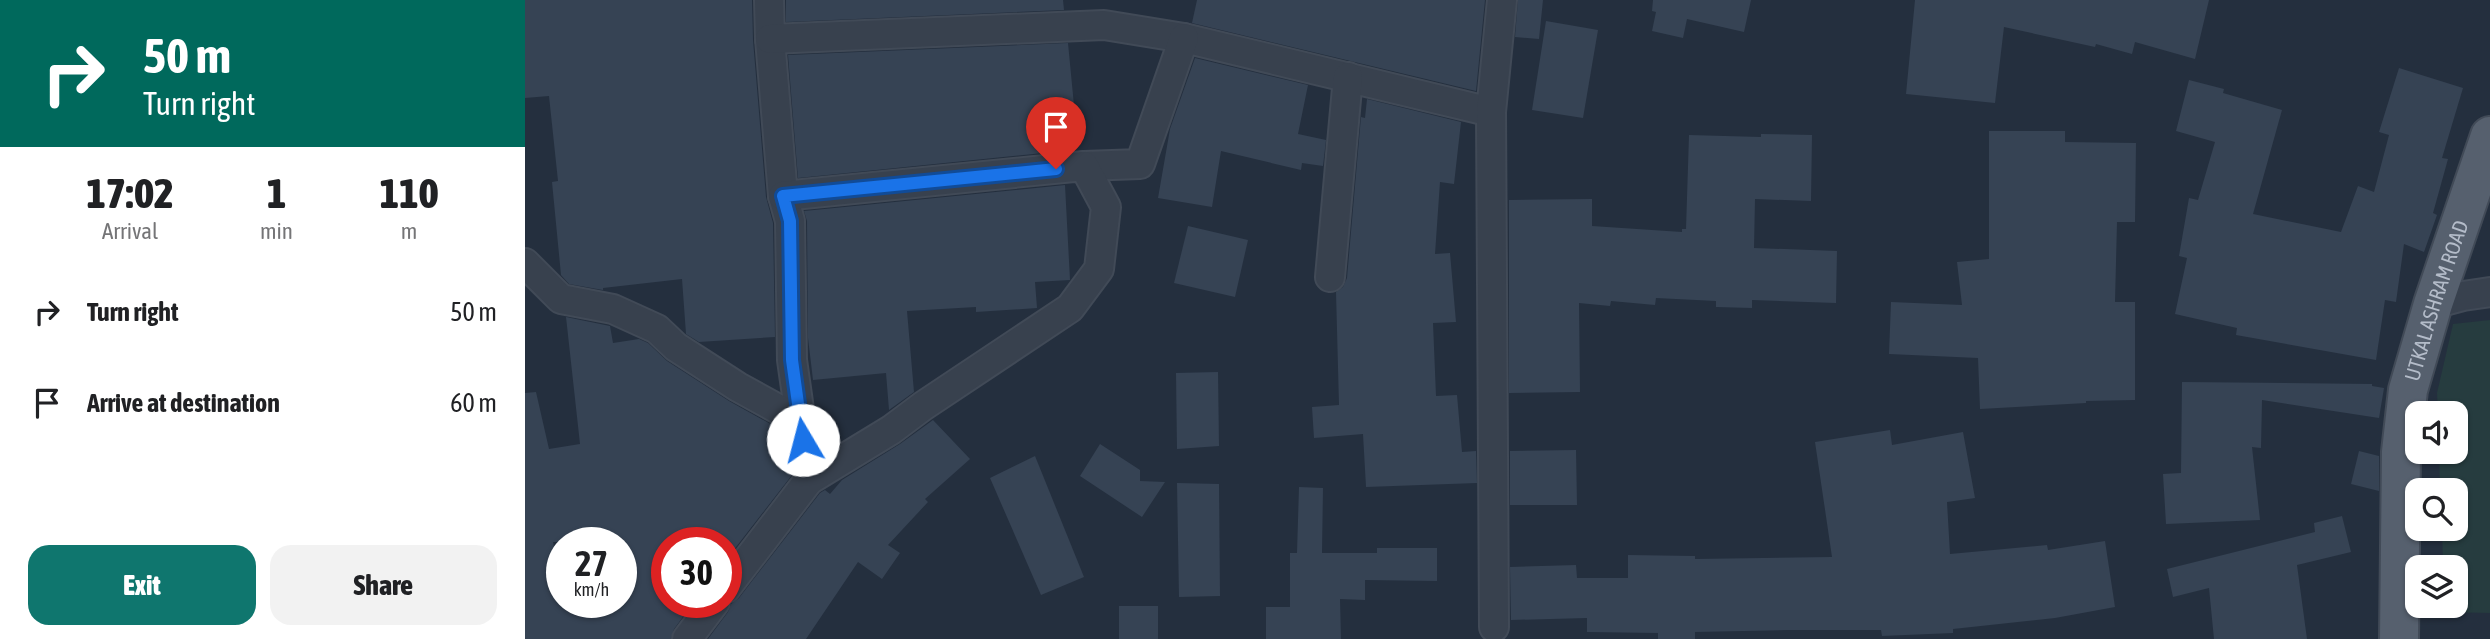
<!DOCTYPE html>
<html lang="en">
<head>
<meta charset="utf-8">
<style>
  body { margin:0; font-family:"Asap Condensed",sans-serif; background:#f2f2f2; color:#202124; height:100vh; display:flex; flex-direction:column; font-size:26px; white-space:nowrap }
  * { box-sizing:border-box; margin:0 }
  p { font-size:23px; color:#757577 }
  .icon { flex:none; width:38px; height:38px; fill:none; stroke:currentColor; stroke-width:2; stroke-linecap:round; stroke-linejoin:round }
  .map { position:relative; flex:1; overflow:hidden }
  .side { display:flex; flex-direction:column; background:#fff; width:525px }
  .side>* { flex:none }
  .top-card { background:#00695c; color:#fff; overflow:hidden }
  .fabs { position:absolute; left:1880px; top:401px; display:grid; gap:14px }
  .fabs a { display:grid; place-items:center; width:63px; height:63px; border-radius:14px; background:#fff; box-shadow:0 2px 5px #0004; font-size:35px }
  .speed { position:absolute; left:21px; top:527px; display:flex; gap:14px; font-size:35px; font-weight:700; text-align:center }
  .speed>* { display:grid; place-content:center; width:91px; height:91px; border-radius:50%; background:#fff; box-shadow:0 2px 5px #0004; line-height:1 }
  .speed small { font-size:18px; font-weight:400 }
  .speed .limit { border:10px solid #d22; background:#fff; color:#111 }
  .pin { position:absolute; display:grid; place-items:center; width:60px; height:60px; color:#fff; margin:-72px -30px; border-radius:50% 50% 50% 0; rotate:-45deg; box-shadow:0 0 7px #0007 }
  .pin .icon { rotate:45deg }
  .me { position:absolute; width:77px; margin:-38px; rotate:352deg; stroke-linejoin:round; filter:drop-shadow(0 0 5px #0008) }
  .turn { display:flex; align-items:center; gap:24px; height:147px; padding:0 28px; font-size:32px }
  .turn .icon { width:91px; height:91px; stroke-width:2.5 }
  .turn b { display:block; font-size:49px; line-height:60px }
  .eta { display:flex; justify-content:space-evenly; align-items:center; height:119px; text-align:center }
  .eta b { font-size:42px; font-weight:800; line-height:49px }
  .primary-button { display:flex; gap:14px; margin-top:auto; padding:14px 28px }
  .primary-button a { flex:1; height:80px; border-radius:21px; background:#0f766e; color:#fff; font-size:28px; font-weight:800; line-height:80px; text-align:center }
  .primary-button a+a { background:#f2f2f2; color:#202124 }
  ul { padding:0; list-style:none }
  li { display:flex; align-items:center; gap:21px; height:91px; padding:0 28px }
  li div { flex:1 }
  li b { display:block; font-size:26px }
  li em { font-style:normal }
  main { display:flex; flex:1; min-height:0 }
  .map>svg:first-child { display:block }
  .green { fill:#263c3f }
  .building { fill:#364354; fill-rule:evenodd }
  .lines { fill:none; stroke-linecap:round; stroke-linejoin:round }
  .minor-casing { stroke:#414a57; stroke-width:32 }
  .primary-casing { stroke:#414a57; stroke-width:42 }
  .minor { stroke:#38414e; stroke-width:28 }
  .primary { stroke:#56606e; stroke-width:38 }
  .route-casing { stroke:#114b97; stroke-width:18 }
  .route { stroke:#1a73e8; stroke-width:12 }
  .labels { text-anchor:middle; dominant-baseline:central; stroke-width:7; stroke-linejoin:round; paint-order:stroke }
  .street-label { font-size:21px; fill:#b4bcc9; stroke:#1d2633 }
</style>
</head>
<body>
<main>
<section class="side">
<div class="top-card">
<div class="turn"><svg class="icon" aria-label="right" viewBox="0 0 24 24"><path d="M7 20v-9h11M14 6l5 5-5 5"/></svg><div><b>50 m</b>Turn right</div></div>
</div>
<div class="eta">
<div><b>17:02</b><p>Arrival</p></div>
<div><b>1</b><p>min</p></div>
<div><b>110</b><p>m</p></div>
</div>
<ul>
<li><svg class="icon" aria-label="right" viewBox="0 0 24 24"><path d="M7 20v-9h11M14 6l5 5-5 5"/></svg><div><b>Turn right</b></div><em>50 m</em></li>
<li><svg class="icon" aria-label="arrive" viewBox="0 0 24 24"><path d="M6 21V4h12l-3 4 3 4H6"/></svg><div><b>Arrive at destination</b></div><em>60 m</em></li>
</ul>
<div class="primary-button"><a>Exit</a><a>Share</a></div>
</section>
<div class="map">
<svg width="1965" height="639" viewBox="0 0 1965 639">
  <rect width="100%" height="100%" fill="#242f3e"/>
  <path class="green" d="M 1965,320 L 1965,613 L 1919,612 L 1919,606 L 1930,606 L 1930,567 L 1918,567 L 1917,529 L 1930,528 L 1930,490 L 1915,490 L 1914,452 L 1930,452 L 1930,413 L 1913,413 L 1912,393 L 1928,324 Z"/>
  <g class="building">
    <path d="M 0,0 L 227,0 L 228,40 L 241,197 L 248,223 L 250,337 L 174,342 L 161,334 L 157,279 L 78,288 L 78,290 L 44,284 L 36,275 L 27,182 L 33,181 L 24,96 L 0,98 Z"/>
    <path d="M 261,0 L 538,0 L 539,10 L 261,22 Z"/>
    <path d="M 672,0 L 960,0 L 951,91 L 667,23 Z"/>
    <path d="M 993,0 L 1018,0 L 1014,39 L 990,37 Z"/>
    <path d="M 1128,0 L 1226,0 L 1219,32 L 1162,19 L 1158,38 L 1127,31 L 1131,12 L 1127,11 Z"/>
    <path d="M 1390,0 L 1684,0 L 1670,59 L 1610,42 L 1607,54 L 1571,44 L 1570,47 L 1479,27 L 1470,103 L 1381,94 Z"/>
    <path d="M 1021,21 L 1073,30 L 1058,118 L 1007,110 Z"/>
    <path d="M 543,43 L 553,147 L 538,149 L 538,151 L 273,178 L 263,55 Z"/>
    <path d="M 670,58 L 783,85 L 773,134 L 801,140 L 798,166 L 777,163 L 776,170 L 696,151 L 687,207 L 633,198 L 645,129 Z"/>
    <path d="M 1874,68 L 1938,88 L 1917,158 L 1923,159 L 1908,213 L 1912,215 L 1899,252 L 1879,244 L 1871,302 L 1860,300 L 1851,360 L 1711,335 L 1712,328 L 1650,314 L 1662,258 L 1654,256 L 1664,198 L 1673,200 L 1690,142 L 1651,131 L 1664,80 L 1699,89 L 1698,93 L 1757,110 L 1728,214 L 1816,232 L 1833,186 L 1849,192 L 1864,135 L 1854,132 Z"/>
    <path d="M 842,99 L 936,122 L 929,184 L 915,182 L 910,254 L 925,253 L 931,322 L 908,323 L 911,396 L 932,395 L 937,452 L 951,451 L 952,483 L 841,487 L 838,434 L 789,438 L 787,407 L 814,405 L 811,292 L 818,287 L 822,278 L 836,117 L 840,118 Z"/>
    <path d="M 1464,131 L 1540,131 L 1540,142 L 1611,143 L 1610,222 L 1592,222 L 1590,302 L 1610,302 L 1610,400 L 1561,401 L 1561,403 L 1455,409 L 1453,358 L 1364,354 L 1366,302 L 1437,305 L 1432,262 L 1464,259 Z"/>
    <path d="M 1236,134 L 1287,135 L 1286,201 L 1230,199 L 1229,248 L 1312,251 L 1311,303 L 1227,300 L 1227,308 L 1191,307 L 1191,301 L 1131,298 L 1130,305 L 1086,301 L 1085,306 L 1054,303 L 1055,392 L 984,393 L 984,200 L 1067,199 L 1067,226 L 1157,232 L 1157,229 L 1161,229 L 1164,135 L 1236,137 Z"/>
    <path d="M 540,185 L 545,280 L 510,282 L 512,308 L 451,312 L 451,307 L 382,311 L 389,392 L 364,410 L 361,373 L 288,380 L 283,338 L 282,221 L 279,211 Z"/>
    <path d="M 663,226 L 723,240 L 710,297 L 649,283 Z"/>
    <path d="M 41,317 L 85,326 L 88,343 L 114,339 L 123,343 L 142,361 L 204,401 L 260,432 L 263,454 L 259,461 L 265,465 L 267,475 L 201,560 L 201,542 L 142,542 L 142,607 L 169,602 L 149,629 L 146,639 L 0,639 L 0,393 L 11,392 L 24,449 L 55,444 ZM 28,542 L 96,542 L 96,602 L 37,602 L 37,585 Z"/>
    <path d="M 693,372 L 694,446 L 652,449 L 651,373 Z"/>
    <path d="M 1657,382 L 1847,384 L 1847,386 L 1859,388 L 1854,418 L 1737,400 L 1736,448 L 1727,447 L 1735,520 L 1641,524 L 1638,474 L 1656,473 Z"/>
    <path d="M 408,420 L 445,459 L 400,499 L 403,502 L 363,545 L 375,553 L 357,579 L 333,562 L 281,639 L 183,639 L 203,612 L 206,604 L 214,598 L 295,493 L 300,490 L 305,494 L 317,480 L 375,444 Z"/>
    <path d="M 1365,430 L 1367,445 L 1438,432 L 1450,498 L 1422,502 L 1425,554 L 1522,545 L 1523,550 L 1580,541 L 1590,607 L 1530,618 L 1428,629 L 1428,633 L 1357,636 L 1356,630 L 1263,630 L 1170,632 L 1170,639 L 1133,639 L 1133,633 L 1062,632 L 1062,618 L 986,620 L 985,567 L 1051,565 L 1052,578 L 1103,578 L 1103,555 L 1170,556 L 1170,559 L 1307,557 L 1290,442 Z"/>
    <path d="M 575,444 L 615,470 L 615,481 L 640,482 L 617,517 L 555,476 Z"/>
    <path d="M 1051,450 L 1052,505 L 985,505 L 985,451 Z"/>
    <path d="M 1834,451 L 1854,456 L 1854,491 L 1826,484 Z"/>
    <path d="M 510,456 L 559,577 L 516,595 L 465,478 Z"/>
    <path d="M 652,483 L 694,484 L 695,596 L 654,597 Z"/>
    <path d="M 774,487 L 798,488 L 797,553 L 852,553 L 852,548 L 912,548 L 912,581 L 840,580 L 840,600 L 815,599 L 816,639 L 741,639 L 741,607 L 765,607 L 765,553 L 772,553 Z"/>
    <path d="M 1817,516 L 1826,552 L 1772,565 L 1782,639 L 1689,639 L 1684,588 L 1648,597 L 1642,569 L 1790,532 L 1789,523 Z"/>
    <rect x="594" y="606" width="39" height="33"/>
  </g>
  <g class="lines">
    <g class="minor-casing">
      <g id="minor">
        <path d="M 244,0 L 245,39 L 258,196 L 265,221 L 267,360 L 284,480"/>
        <path d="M 245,39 L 579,25 L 659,38 L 966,112"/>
        <path d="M 559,166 L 615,164 L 659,38"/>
        <path d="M 0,263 L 36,299 L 88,309 L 132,329 L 151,347 L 213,387 L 275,421"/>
        <path d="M 805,277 L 823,77"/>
        <path d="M 1908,304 L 1938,296 L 1965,292"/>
        <path d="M 201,588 L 284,480 L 366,430 L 398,406 L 545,308 L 574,269 L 581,207 L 559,166 L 258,196"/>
        <path d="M 969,627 L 966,112 L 977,0"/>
        <path d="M 162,639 L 190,602"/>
      </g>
    </g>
    <g class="primary-casing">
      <g id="primary">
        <path id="s1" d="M 1874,639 L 1876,452 L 1883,390 L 1908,304 L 1965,136"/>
      </g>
    </g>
    <use href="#minor" class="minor"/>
    <use href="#primary" class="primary"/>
  </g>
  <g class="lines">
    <g class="route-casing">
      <path id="route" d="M 278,440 L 267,360 L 265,221 L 258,196 L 531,169"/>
    </g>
    <use href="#route" class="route"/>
  </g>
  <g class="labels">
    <g class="street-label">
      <text stroke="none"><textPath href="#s1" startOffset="343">UTKAL ASHRAM ROAD</textPath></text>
    </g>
  </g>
</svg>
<div class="fabs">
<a><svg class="icon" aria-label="sound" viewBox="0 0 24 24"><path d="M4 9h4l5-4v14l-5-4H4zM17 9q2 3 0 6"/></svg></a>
<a><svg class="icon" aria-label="search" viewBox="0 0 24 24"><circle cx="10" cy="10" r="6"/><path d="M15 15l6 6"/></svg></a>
<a><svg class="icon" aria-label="layers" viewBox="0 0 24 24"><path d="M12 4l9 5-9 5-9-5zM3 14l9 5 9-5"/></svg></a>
</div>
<div class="speed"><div>27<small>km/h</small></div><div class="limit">30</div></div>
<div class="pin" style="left:531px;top:169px;background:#d93025"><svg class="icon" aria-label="arrive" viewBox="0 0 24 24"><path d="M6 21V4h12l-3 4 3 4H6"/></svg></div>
<svg class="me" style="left:278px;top:440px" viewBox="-20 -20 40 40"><circle r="19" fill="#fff"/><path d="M0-13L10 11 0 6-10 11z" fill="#1a73e8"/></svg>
</div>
</main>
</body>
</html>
